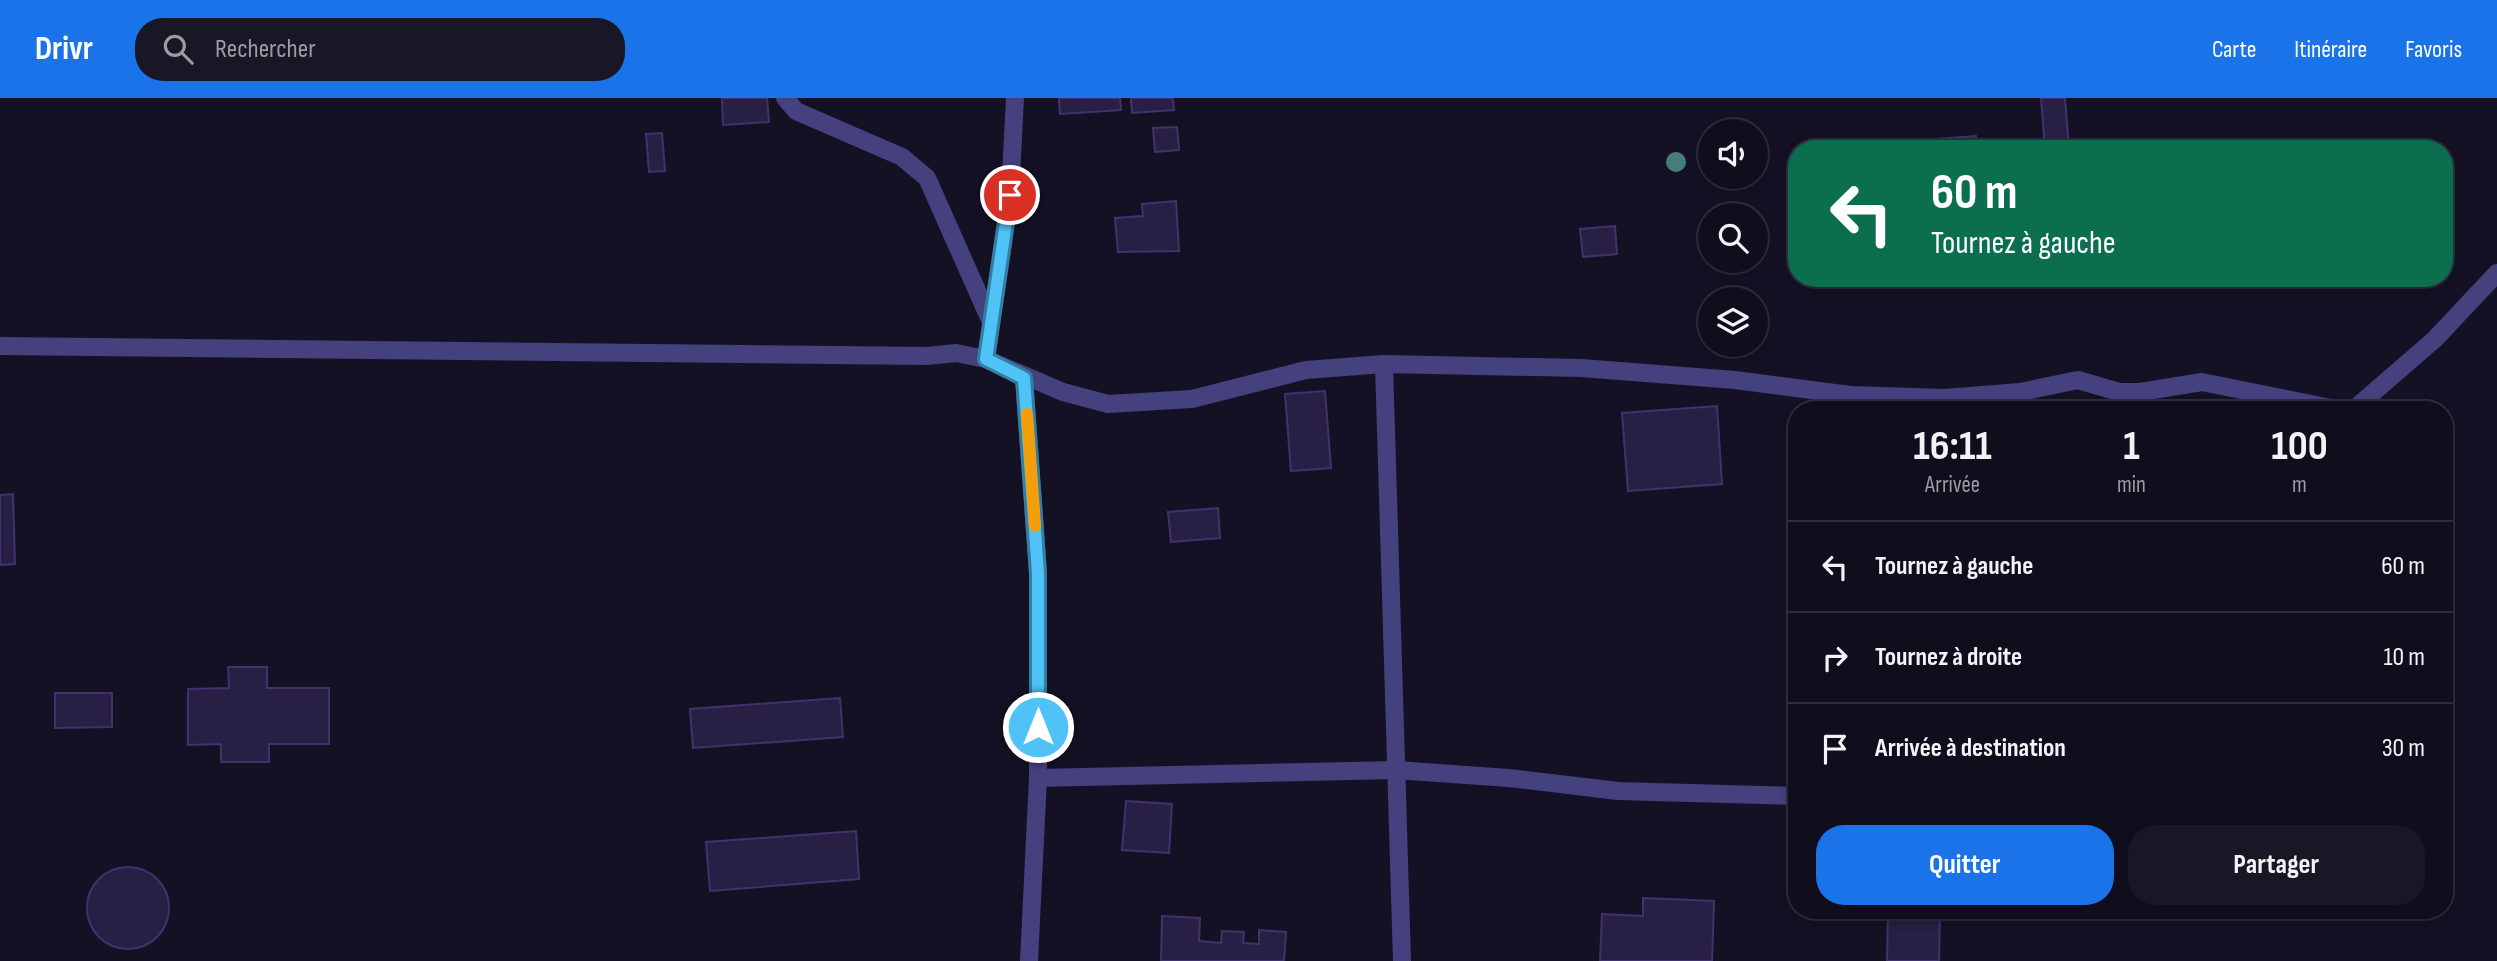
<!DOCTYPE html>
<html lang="fr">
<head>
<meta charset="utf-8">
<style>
  body { margin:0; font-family:"Sofia Sans Condensed",sans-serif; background:#191625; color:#f1f3f6; height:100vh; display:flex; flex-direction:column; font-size:26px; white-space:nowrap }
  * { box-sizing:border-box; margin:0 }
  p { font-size:23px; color:#9c9ca3 }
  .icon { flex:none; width:38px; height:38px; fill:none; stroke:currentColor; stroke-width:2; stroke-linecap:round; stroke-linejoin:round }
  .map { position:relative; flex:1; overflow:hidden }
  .sheet { position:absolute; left:1788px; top:303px; width:665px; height:518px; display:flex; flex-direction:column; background:#100d1c; border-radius:28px; box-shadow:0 4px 10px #0003,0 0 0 2px #302d3b }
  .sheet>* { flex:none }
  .guide { position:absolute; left:1788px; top:42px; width:665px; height:147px; border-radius:28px; box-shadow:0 4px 10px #0003,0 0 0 2px #302d3b; background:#0b6e4f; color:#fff; overflow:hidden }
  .controls { position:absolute; left:1698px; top:21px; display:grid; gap:14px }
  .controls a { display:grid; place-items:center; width:70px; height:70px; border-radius:50%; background:#100d1c; box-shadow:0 4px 10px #0003,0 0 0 2px #302d3b; font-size:35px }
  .pin { position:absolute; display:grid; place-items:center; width:60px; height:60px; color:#fff; margin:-30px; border:4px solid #fff; border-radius:50%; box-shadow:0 2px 7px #0007 }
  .me { position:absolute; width:77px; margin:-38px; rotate:0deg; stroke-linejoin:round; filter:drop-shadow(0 0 5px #0008) }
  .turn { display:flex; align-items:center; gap:24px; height:147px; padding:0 28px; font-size:32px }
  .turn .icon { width:91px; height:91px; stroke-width:2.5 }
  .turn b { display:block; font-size:49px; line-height:60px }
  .eta { display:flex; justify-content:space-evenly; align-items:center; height:119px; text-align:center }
  .eta b { font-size:42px; font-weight:700; line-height:49px }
  .button { display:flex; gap:14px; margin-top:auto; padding:14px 28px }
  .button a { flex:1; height:80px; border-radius:28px; background:#1a73e8; color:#fff; font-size:28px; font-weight:700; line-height:80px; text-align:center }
  .button a+a { background:#191625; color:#f1f3f6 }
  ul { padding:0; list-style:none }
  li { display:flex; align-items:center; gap:21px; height:91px; padding:0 28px; border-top:2px solid #302d3b }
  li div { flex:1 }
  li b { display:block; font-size:26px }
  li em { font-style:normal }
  header { display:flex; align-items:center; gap:42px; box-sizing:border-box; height:98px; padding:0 35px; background:#1a73e8; color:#fff }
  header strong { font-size:33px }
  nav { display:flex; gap:38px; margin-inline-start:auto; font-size:24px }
  .search { width:490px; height:63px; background:#191625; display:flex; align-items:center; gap:18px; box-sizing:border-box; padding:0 24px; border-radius:28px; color:#9c9ca3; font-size:26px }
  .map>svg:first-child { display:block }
  .building { fill:#271f44; stroke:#40336d; stroke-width:2 }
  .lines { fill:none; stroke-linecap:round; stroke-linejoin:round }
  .minor { stroke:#45417f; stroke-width:18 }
  .tree { fill:#447d79 }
  .route-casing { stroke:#337fa1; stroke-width:18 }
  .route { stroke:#4fc3f7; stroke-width:12 }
  .slow { stroke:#f59e0b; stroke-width:12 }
</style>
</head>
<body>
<header>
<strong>Drivr</strong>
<div class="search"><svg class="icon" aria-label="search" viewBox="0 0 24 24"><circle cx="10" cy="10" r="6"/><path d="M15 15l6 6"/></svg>Rechercher</div>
<nav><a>Carte</a><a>Itinéraire</a><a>Favoris</a></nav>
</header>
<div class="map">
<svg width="2497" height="863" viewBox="0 0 2497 863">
  <rect width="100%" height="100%" fill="#151125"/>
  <g class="building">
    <path d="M 722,0 L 767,0 L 769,24 L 723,27 Z"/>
    <path d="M 1059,0 L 1120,0 L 1121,12 L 1060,16 Z"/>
    <path d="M 1131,0 L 1173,0 L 1174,12 L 1132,15 Z"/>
    <path d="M 2041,0 L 2065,0 L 2069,51 L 2045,51 Z"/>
    <path d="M 1177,29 L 1179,52 L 1155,54 L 1153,30 Z"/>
    <path d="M 662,35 L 665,73 L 649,74 L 646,36 Z"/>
    <path d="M 1976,38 L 1977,51 L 1924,51 L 1924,42 Z"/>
    <path d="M 1176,103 L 1179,153 L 1118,154 L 1115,120 L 1143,118 L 1142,106 Z"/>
    <path d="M 1615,128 L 1617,156 L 1583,159 L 1580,131 Z"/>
    <path d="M 1325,293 L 1331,370 L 1291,373 L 1285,296 Z"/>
    <path d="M 1717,308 L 1722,386 L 1628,393 L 1622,315 Z"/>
    <path d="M 13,396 L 15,466 L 0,467 L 0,397 Z"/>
    <path d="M 1218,410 L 1220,440 L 1171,444 L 1168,414 Z"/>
    <path d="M 228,569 L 267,569 L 267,590 L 329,590 L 329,646 L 269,646 L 269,664 L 221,664 L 221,646 L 188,647 L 188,591 L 229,590 Z"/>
    <path d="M 55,595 L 112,595 L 112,629 L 55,630 Z"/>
    <path d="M 840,600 L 843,639 L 693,650 L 690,611 Z"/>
    <path d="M 1126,703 L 1172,706 L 1169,755 L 1122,752 Z"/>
    <path d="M 856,733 L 859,781 L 710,793 L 706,744 Z"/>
    <circle cx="128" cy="810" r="41"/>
    <path d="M 1643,800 L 1714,803 L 1712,863 L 1600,863 L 1602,816 L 1643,818 Z"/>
    <path d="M 1888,812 L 1940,812 L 1939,863 L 1887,863 Z"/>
    <path d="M 1162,818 L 1200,820 L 1199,843 L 1221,845 L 1222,833 L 1244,834 L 1243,845 L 1259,846 L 1259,832 L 1286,834 L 1284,863 L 1161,863 Z"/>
  </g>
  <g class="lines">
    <g class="minor">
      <path d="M 785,0 L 796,13 L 902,59 L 927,80 L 991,224"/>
      <path d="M 0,248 L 927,258 L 956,255 L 986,261 L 1063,294 L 1108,306 L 1192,301 L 1306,272 L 1384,266 L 1581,270 L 1735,282 L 1850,297 L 1945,300 L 2020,294 L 2078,282 L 2119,294 L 2140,294 L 2202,284 L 2340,312"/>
      <path d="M 986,261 L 1010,97 L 1015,0"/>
      <path d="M 1384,266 L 1402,863"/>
      <path d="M 1024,280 L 1038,475 L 1038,680 L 1029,863"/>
      <path d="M 2353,312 L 2435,241 L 2497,175"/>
      <path d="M 1038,680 L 1396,672 L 1509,680 L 1618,693 L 1797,698"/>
    </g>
  </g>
  <circle class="tree" cx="1676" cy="64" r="10"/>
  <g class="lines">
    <g class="route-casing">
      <path id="route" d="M 1010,97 L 986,261 L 1024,280 L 1038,475 L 1038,629"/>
    </g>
    <use href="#route" class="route"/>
    <path class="slow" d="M 1027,316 L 1035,428"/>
  </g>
</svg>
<div class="controls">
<a><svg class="icon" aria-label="sound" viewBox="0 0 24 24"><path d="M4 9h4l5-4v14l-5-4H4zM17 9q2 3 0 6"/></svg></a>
<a><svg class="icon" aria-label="search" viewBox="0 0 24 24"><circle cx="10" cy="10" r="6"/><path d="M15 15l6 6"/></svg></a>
<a><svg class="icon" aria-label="layers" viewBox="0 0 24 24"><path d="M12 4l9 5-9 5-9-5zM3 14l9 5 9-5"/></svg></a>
</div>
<div class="pin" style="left:1010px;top:97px;background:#d93025"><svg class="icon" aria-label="arrive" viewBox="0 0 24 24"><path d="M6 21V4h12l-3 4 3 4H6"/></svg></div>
<svg class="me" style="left:1038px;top:629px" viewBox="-20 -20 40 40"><circle r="17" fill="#4fc3f7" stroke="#fff" stroke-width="3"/><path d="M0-11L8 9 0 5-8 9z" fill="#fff"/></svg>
<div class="guide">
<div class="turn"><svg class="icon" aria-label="left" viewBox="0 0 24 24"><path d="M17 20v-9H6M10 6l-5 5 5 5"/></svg><div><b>60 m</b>Tournez à gauche</div></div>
</div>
<section class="sheet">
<div class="eta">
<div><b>16:11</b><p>Arrivée</p></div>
<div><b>1</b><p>min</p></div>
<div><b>100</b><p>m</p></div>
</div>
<ul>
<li><svg class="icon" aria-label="left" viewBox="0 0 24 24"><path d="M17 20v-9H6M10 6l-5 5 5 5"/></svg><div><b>Tournez à gauche</b></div><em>60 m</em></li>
<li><svg class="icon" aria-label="right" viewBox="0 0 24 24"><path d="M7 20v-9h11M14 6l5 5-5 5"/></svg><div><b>Tournez à droite</b></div><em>10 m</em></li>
<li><svg class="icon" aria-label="arrive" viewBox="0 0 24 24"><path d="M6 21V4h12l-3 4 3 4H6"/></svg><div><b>Arrivée à destination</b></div><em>30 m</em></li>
</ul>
<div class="button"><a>Quitter</a><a>Partager</a></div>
</section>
</div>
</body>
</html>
